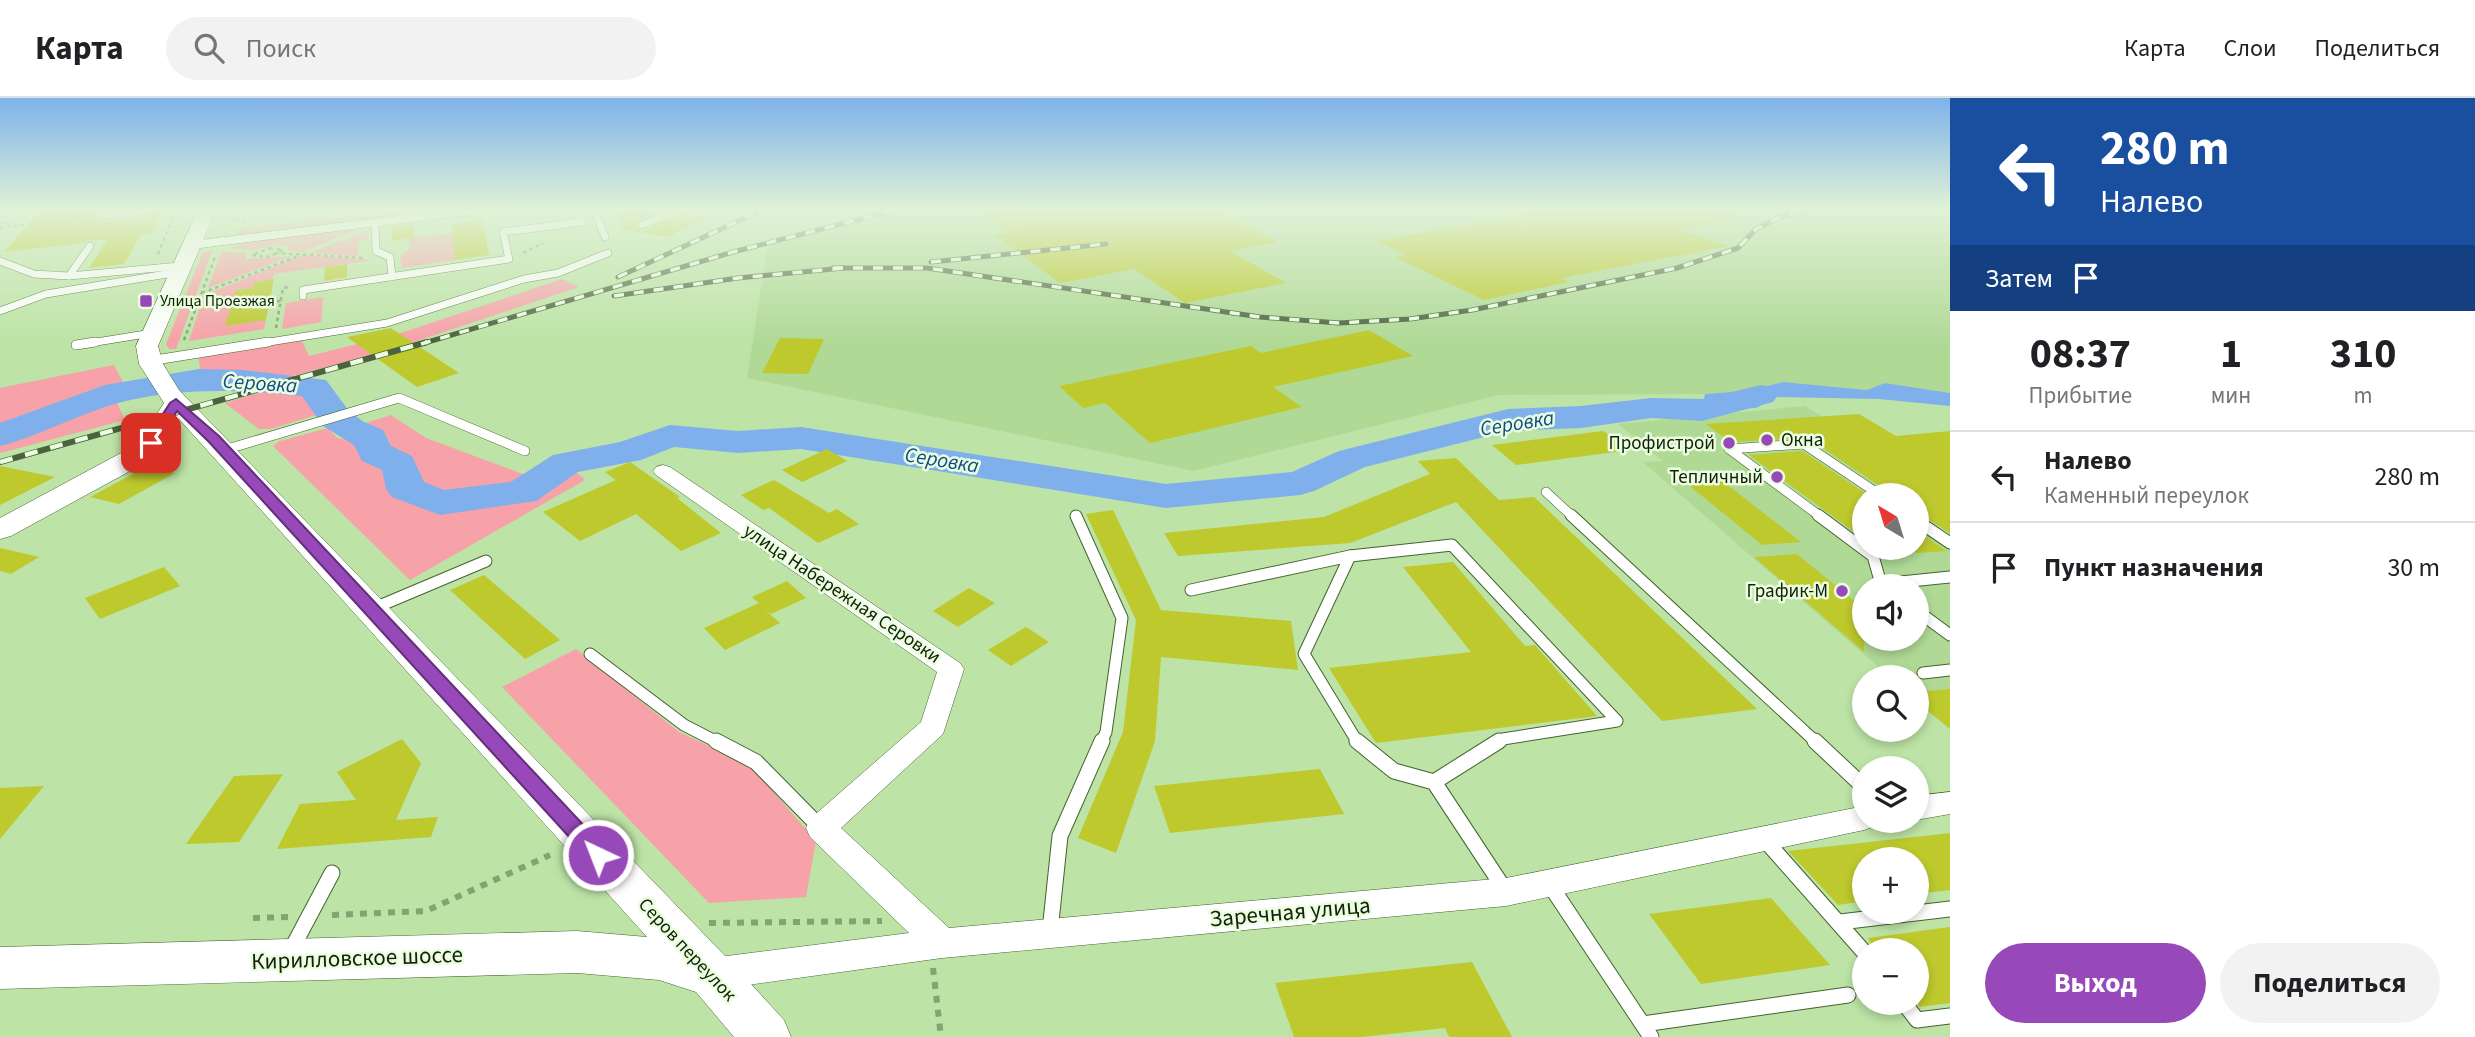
<!DOCTYPE html>
<html lang="ru">
<head>
<meta charset="utf-8">
<style>
  body { margin:0; font-family:"Source Sans 3",sans-serif; background:#f2f2f2; color:#202124; height:100vh; display:flex; flex-direction:column; font-size:26px; white-space:nowrap }
  * { box-sizing:border-box; margin:0 }
  p { font-size:23px; color:#757577 }
  .icon { flex:none; width:38px; height:38px; fill:none; stroke:currentColor; stroke-width:2; stroke-linecap:round; stroke-linejoin:round }
  .map { position:relative; flex:1; overflow:hidden }
  .side { display:flex; flex-direction:column; background:#fff; width:525px }
  .side>* { flex:none }
  .banner { background:#1a4fa0; color:#fff; overflow:hidden }
  .needle { width:46px; rotate:322deg }
  .buttons { position:absolute; left:1852px; top:385px; display:grid; gap:14px }
  .buttons a { display:grid; place-items:center; width:77px; height:77px; border-radius:50%; background:#fff; box-shadow:0 4px 10px #0003; font-size:35px }
  .pin { position:absolute; display:grid; place-items:center; width:60px; height:60px; color:#fff; margin:-30px; border-radius:14px; box-shadow:0 4px 10px #0006 }
  .me { position:absolute; width:77px; margin:-38px; rotate:317deg; stroke-linejoin:round; filter:drop-shadow(0 0 5px #0008) }
  .turn { display:flex; align-items:center; gap:24px; height:147px; padding:0 35px; font-size:32px }
  .turn .icon { width:91px; height:91px; stroke-width:2.5 }
  .turn b { display:block; font-size:49px; line-height:60px }
  .then { display:flex; align-items:center; height:66px; padding:0 35px; background:#0003; gap:14px; font-size:26px }
  .eta { display:flex; justify-content:space-evenly; align-items:center; height:119px; text-align:center }
  .eta b { font-size:42px; font-weight:700; line-height:49px }
  .cta { display:flex; gap:14px; margin-top:auto; padding:14px 35px }
  .cta a { flex:1; height:80px; border-radius:42px; background:#9748b9; color:#fff; font-size:28px; font-weight:700; line-height:80px; text-align:center }
  .cta a+a { background:#f2f2f2; color:#202124 }
  ul { padding:0; list-style:none }
  li { display:flex; align-items:center; gap:21px; height:91px; padding:0 35px; border-top:2px solid #e0e0e0 }
  li div { flex:1 }
  li b { display:block; font-size:26px }
  li em { font-style:normal }
  header { display:flex; align-items:center; gap:42px; box-sizing:border-box; height:98px; padding:0 35px; background:#fff; border-bottom:2px solid #e0e0e0 }
  header strong { font-size:33px }
  nav { display:flex; gap:38px; margin-inline-start:auto; font-size:24px }
  .search { width:490px; height:63px; background:#f2f2f2; display:flex; align-items:center; gap:18px; box-sizing:border-box; padding:0 24px; border-radius:38px; color:#757577; font-size:26px }
  main { display:flex; flex:1; min-height:0 }
  .map>svg:first-child { display:block }
  .built { fill:#b0d996; fill-rule:evenodd }
  .green { fill:#f7a1a8 }
  .water { fill:#7fb0ec }
  .lines { fill:none; stroke-linecap:round; stroke-linejoin:round }
  .river { fill:#7fb0ec; fill-rule:evenodd }
  .building { fill:#bdc92c }
  .lane-far3-casing { stroke:#43642d; stroke-width:8 }
  .lane-far2-casing { stroke:#43642d; stroke-width:10 }
  .lane-far1-casing { stroke:#43642d; stroke-width:13 }
  .lane-casing { stroke:#43642d; stroke-width:17 }
  .street-casing { stroke:#43642d; stroke-width:1 }
  .secondary-casing { stroke:#43642d; stroke-width:1 }
  .path-far1 { stroke:#84a272; stroke-width:2.5; stroke-dasharray:3.5 3.5; stroke-linecap:butt }
  .path { stroke:#84a272; stroke-width:6; stroke-dasharray:7 7; stroke-linecap:butt }
  .lane-far3 { stroke:#fff; stroke-width:7 }
  .lane-far2 { stroke:#fff; stroke-width:9 }
  .lane-far1 { stroke:#fff; stroke-width:11 }
  .lane { stroke:#fff; stroke-width:15 }
  .street { fill:#fff; fill-rule:evenodd }
  .secondary { fill:#fff; fill-rule:evenodd }
  .rail-far1-casing { stroke:#4c623e; stroke-width:5 }
  .rail-casing { stroke:#4c623e; stroke-width:6 }
  .rail-far1 { stroke:#eafedf; stroke-width:3.5; stroke-dasharray:10; stroke-linecap:butt }
  .rail { stroke:#eafedf; stroke-width:4.5; stroke-dasharray:13; stroke-linecap:butt }
  .route { fill:#9748b9; stroke:#622f78; stroke-width:2 }
  .poi-dot { fill:#9748b9; stroke:#eafedf; stroke-width:2.5 }
  .labels { text-anchor:middle; dominant-baseline:central; stroke-width:5; stroke-linejoin:round; paint-order:stroke }
  .far-poi-label { font-size:16px; fill:#13210a; stroke:#eafedf; text-anchor:start }
  .poi-label { font-size:19px; fill:#13210a; stroke:#eafedf; text-anchor:end }
  .street-label { font-size:19px; fill:#13210a; stroke:#eafedf }
  .water-label { font-size:21px; font-style:italic; fill:#104b89; stroke:#eafedf }
  .near-street-label { font-size:23px; fill:#13210a; stroke:#eafedf }
</style>
</head>
<body>
<header>
<strong>Карта</strong>
<div class="search"><svg class="icon" aria-label="search" viewBox="0 0 24 24"><circle cx="10" cy="10" r="6"/><path d="M15 15l6 6"/></svg>Поиск</div>
<nav><a>Карта</a><a>Слои</a><a>Поделиться</a></nav>
</header>
<main>
<div class="map">
<svg width="1950" height="939" viewBox="0 0 1950 939">
  <rect width="100%" height="100%" fill="#bde3a6"/>
  <g class="built">
    <path d="M 889,112 L 1950,112 L 1950,295 L 1885,285 L 1868,292 L 1783,284 L 1747,293 L 1705,296 L 1499,297 L 1194,373 L 747,280 L 768,146 Z"/>
    <path d="M 1805,308 L 1950,396 L 1950,631 L 1916,603 L 1916,579 L 1890,579 L 1643,364 L 1663,363 L 1618,326 ZM 1864,397 L 1916,397 L 1916,450 L 1864,450 ZM 1864,488 L 1916,488 L 1916,541 L 1864,541 Z"/>
  </g>
  <g class="green">
    <path d="M 412,112 L 439,112 L 236,137 L 238,131 Z"/>
    <path d="M 360,131 L 302,154 L 289,153 L 287,148 L 272,147 L 253,152 L 228,150 L 249,144 Z"/>
    <path d="M 370,132 L 368,141 L 358,143 L 358,158 L 309,155 Z"/>
    <path d="M 453,135 L 455,162 L 402,170 L 400,158 L 410,151 L 408,140 Z"/>
    <path d="M 213,151 L 176,251 L 169,251 L 166,246 L 202,156 Z"/>
    <path d="M 222,153 L 246,155 L 246,161 L 292,158 L 208,190 Z"/>
    <path d="M 303,157 L 373,162 L 274,176 L 272,182 L 254,184 L 253,190 L 236,192 L 266,222 L 264,231 L 189,243 L 204,197 Z"/>
    <path d="M 562,181 L 579,189 L 390,252 L 285,280 L 201,275 L 198,259 L 301,241 L 309,258 L 398,236 Z"/>
    <path d="M 323,199 L 321,224 L 282,231 L 286,205 Z"/>
    <path d="M 114,267 L 124,286 L 46,319 L 0,333 L 0,290 Z"/>
    <path d="M 281,288 L 306,291 L 320,316 L 270,331 L 259,331 L 225,305 Z"/>
    <path d="M 114,298 L 125,322 L 0,355 L 0,341 L 54,323 Z"/>
    <path d="M 391,317 L 426,340 L 536,381 L 521,390 L 444,399 L 415,387 L 407,363 L 382,351 L 378,338 L 356,328 Z"/>
    <path d="M 328,330 L 337,340 L 363,344 L 366,358 L 392,369 L 399,394 L 437,411 L 526,400 L 569,368 L 585,382 L 410,482 L 273,348 L 280,343 Z"/>
    <path d="M 576,551 L 679,634 L 750,667 L 816,743 L 806,799 L 709,805 L 502,589 Z"/>
  </g>
  <path class="water" d="M 1783,284 L 1867,292 L 1885,285 L 1950,295 L 1950,308 L 1879,301 L 1777,299 L 1756,310 L 1702,312 L 1705,296 L 1747,293 Z"/>
  <g class="lines">
    <path class="river" d="M 199,271 L 244,272 L 326,282 L 349,313 L 364,324 L 383,332 L 391,348 L 412,358 L 424,384 L 444,392 L 511,384 L 553,357 L 620,344 L 670,327 L 738,333 L 801,329 L 1166,386 L 1292,374 L 1339,353 L 1508,311 L 1581,308 L 1651,300 L 1702,301 L 1761,287 L 1773,290 L 1778,297 L 1773,304 L 1702,323 L 1651,320 L 1581,330 L 1508,333 L 1365,369 L 1314,393 L 1300,397 L 1166,410 L 801,351 L 738,355 L 674,349 L 641,362 L 578,374 L 536,403 L 440,417 L 392,399 L 386,391 L 382,372 L 362,363 L 354,347 L 323,328 L 302,298 C 239,292 188,289 126,303 C 83,313 43,337 0,348 L 0,325 L 105,287 Z"/>
  </g>
  <g class="building">
    <path d="M 41,112 L 102,112 L 99,118 L 105,123 L 149,118 L 154,112 L 165,112 L 151,135 L 141,137 L 124,166 L 89,170 L 107,142 L 90,142 L 85,145 L 4,154 Z"/>
    <path d="M 616,112 L 662,112 L 638,123 L 637,130 L 642,133 L 683,116 L 707,120 L 667,139 L 623,131 Z"/>
    <path d="M 980,112 L 1215,112 L 1279,144 L 1230,153 L 1286,185 L 1185,205 L 1134,171 L 1060,185 L 994,137 L 1010,134 Z"/>
    <path d="M 1550,112 L 1734,112 L 1735,121 L 1682,132 L 1729,148 L 1561,180 L 1569,184 L 1484,202 L 1395,159 L 1405,157 L 1376,143 Z"/>
    <path d="M 483,122 L 489,157 L 455,162 L 452,126 Z"/>
    <path d="M 413,126 L 414,140 L 392,143 L 392,129 Z"/>
    <path d="M 347,166 L 347,179 L 324,183 L 325,169 Z"/>
    <path d="M 274,181 L 266,222 L 225,228 L 236,192 L 253,190 L 254,184 Z"/>
    <path d="M 391,230 L 459,275 L 417,289 L 347,239 Z"/>
    <path d="M 1369,232 L 1413,258 L 1273,289 L 1302,309 L 1150,345 L 1105,305 L 1083,310 L 1059,288 L 1251,248 L 1261,255 Z"/>
    <path d="M 780,240 L 824,241 L 808,276 L 762,275 Z"/>
    <path d="M 1859,316 L 1896,338 L 1950,333 L 1950,435 L 1916,414 L 1916,397 L 1887,397 L 1884,391 L 1808,340 L 1730,344 L 1706,326 Z"/>
    <path d="M 1603,333 L 1630,352 L 1516,367 L 1492,347 Z"/>
    <path d="M 827,351 L 847,363 L 802,384 L 782,372 Z"/>
    <path d="M 1802,353 L 1868,397 L 1864,397 L 1864,441 L 1749,357 Z"/>
    <path d="M 1456,360 L 1499,402 L 1534,399 L 1757,611 L 1662,623 L 1456,404 L 1350,445 L 1178,458 L 1164,435 L 1324,419 L 1430,376 L 1418,363 Z"/>
    <path d="M 630,364 L 680,399 L 677,400 L 721,435 L 681,453 L 636,416 L 580,443 L 543,414 L 616,382 L 605,374 Z"/>
    <path d="M 0,368 L 55,379 L 0,407 Z"/>
    <path d="M 146,369 L 175,375 L 119,406 L 90,399 Z"/>
    <path d="M 774,382 L 829,415 L 837,411 L 859,426 L 818,445 L 769,410 L 763,412 L 741,397 Z"/>
    <path d="M 1721,382 L 1801,444 L 1762,447 L 1685,384 Z"/>
    <path d="M 1113,412 L 1161,512 L 1291,523 L 1298,572 L 1161,559 L 1155,643 L 1116,755 L 1078,740 L 1123,634 L 1136,522 L 1086,416 Z"/>
    <path d="M 1916,432 L 1945,452 L 1948,453 L 1916,455 Z"/>
    <path d="M 0,450 L 39,459 L 11,476 L 0,473 Z"/>
    <path d="M 1797,456 L 1864,511 L 1864,554 L 1754,459 Z"/>
    <path d="M 1453,464 L 1525,548 L 1535,547 L 1597,618 L 1376,645 L 1329,570 L 1471,554 L 1403,469 Z"/>
    <path d="M 164,469 L 180,488 L 100,521 L 85,500 Z"/>
    <path d="M 484,477 L 560,542 L 525,561 L 450,492 Z"/>
    <path d="M 787,483 L 806,500 L 771,516 L 764,511 L 780,525 L 725,552 L 704,530 L 759,505 L 752,499 Z"/>
    <path d="M 969,490 L 995,505 L 958,529 L 933,513 Z"/>
    <path d="M 1026,529 L 1049,544 L 1011,568 L 988,552 Z"/>
    <path d="M 1950,591 L 1950,631 L 1916,603 L 1916,594 Z"/>
    <path d="M 402,641 L 421,665 L 396,722 L 438,719 L 431,739 L 277,751 L 300,706 L 356,702 L 337,674 Z"/>
    <path d="M 1320,671 L 1344,716 L 1170,735 L 1154,688 Z"/>
    <path d="M 283,676 L 239,744 L 186,746 L 234,678 Z"/>
    <path d="M 44,688 L 0,741 L 0,690 Z"/>
    <path d="M 1950,735 L 1950,792 L 1916,796 L 1916,761 L 1864,761 L 1864,803 L 1838,807 L 1788,753 Z"/>
    <path d="M 1771,800 L 1830,867 L 1701,886 L 1649,816 Z"/>
    <path d="M 1950,829 L 1950,905 L 1920,909 L 1916,904 L 1916,852 L 1874,852 L 1868,840 Z"/>
    <path d="M 1472,864 L 1512,939 L 1449,939 L 1445,930 L 1362,939 L 1294,939 L 1275,885 Z"/>
  </g>
  <g class="lines">
    <g class="lane-far3-casing">
      <g id="lane-far3">
        <path d="M 594,112 L 605,139"/>
        <path d="M 105,117 L 148,112"/>
        <path d="M 375,124 L 376,153 L 390,159 L 392,179"/>
        <path d="M 642,127 L 678,112"/>
        <path d="M 90,148 L 69,178 L 180,168"/>
        <path d="M 0,163 L 34,176 L 69,178"/>
        <path d="M 303,198 L 303,192 L 509,161 L 503,134 L 582,124 L 577,112"/>
        <path d="M 0,213 L 46,196 L 179,174"/>
        <path d="M 84,246 L 152,235"/>
        <path d="M 257,246 L 387,225 L 524,181 L 558,175 L 608,155"/>
      </g>
    </g>
    <g class="lane-far2-casing">
      <g id="lane-far2">
        <path d="M 76,247 L 95,244"/>
        <path d="M 149,263 L 268,244"/>
        <path d="M 224,352 L 399,300 L 525,353"/>
        <path d="M 1546,394 L 1573,419"/>
        <path d="M 1821,419 L 1729,351 L 1804,346 L 1880,397"/>
      </g>
    </g>
    <g class="lane-far1-casing">
      <g id="lane-far1">
        <path d="M 1571,417 L 1817,645"/>
        <path d="M 1818,417 L 1873,458 L 1881,486 L 1885,488"/>
        <path d="M 1076,418 L 1122,520 L 1106,634 L 1101,645"/>
        <path d="M 1916,422 L 1950,445"/>
        <path d="M 1350,458 L 1304,556 L 1358,645"/>
        <path d="M 1881,486 L 1950,479"/>
        <path d="M 1191,492 L 1350,458 L 1452,447 L 1617,623 L 1503,641 L 1496,645"/>
        <path d="M 372,511 L 486,463"/>
        <path d="M 1916,512 L 1950,537"/>
        <path d="M 590,556 L 684,627 L 719,645"/>
        <path d="M 1923,575 L 1950,572"/>
      </g>
    </g>
    <g class="lane-casing">
      <g id="lane">
        <path d="M 716,643 L 756,664 L 819,728"/>
        <path d="M 1357,643 L 1394,673 L 1434,684 L 1505,792"/>
        <path d="M 1815,643 L 1864,689"/>
        <path d="M 1434,684 L 1499,643"/>
        <path d="M 1765,742 L 1864,854"/>
        <path d="M 1550,787 L 1651,939"/>
        <path d="M 1840,824 L 1950,811"/>
        <path d="M 1050,833 L 1060,738 L 1102,643"/>
        <path d="M 290,854 L 332,775"/>
        <path d="M 1904,905 L 1917,922 L 1950,918"/>
        <path d="M 1643,926 L 1848,897"/>
      </g>
    </g>
    <g class="street-casing">
      <g id="street">
        <path d="M 446,112 L 481,112 L 475,116 L 192,151 L 185,147 L 192,143 Z"/>
        <path d="M 663,367 L 670,369 L 960,565 L 964,571 L 943,636 L 841,730 L 949,830 L 1506,780 L 1864,708 L 1864,723 L 1878,723 L 1875,728 L 1864,732 L 1506,808 L 942,860 L 711,892 L 699,887 L 694,876 L 699,865 L 711,860 L 909,835 L 810,739 L 806,730 L 810,721 L 921,624 L 937,574 L 656,377 L 653,373 L 656,369 Z"/>
        <path d="M 1950,694 L 1950,716 L 1916,722 L 1916,698 Z"/>
      </g>
    </g>
    <g class="secondary-casing">
      <path id="secondary" d="M 198,112 L 216,112 L 158,248 L 163,266 L 179,292 L 728,861 L 784,922 L 791,939 L 734,939 L 696,894 L 659,882 L 577,875 L 0,891 L 0,849 L 577,833 L 647,839 L 179,321 L 160,351 L 141,367 L 11,438 L 0,441 L 0,420 L 121,355 L 141,340 L 164,305 L 139,266 L 136,248 Z"/>
    </g>
    <g class="path-far1">
      <path d="M 229,120 L 245,124"/>
      <path d="M 0,125 L 15,126"/>
      <path d="M 0,130 L 94,118"/>
      <path d="M 270,150 L 283,152 L 268,159 L 252,157 Z"/>
      <path d="M 275,155 L 364,160"/>
      <path d="M 523,155 L 543,145"/>
      <path d="M 158,156 L 176,112"/>
      <path d="M 202,195 L 298,158"/>
      <path d="M 270,204 L 281,203"/>
      <path d="M 276,230 L 283,190 L 290,189"/>
      <path d="M 184,242 L 215,159"/>
    </g>
    <g class="path">
      <path d="M 332,817 L 426,813 L 550,757"/>
      <path d="M 253,820 L 288,819"/>
      <path d="M 709,825 L 882,823"/>
      <path d="M 933,870 L 941,939"/>
    </g>
    <use href="#lane-far3" class="lane-far3"/>
    <use href="#lane-far2" class="lane-far2"/>
    <use href="#lane-far1" class="lane-far1"/>
    <use href="#lane" class="lane"/>
    <use href="#street" class="street"/>
    <use href="#secondary" class="secondary"/>
    <g class="rail-far1-casing">
      <g id="rail-far1">
        <path d="M 931,164 L 1106,146"/>
        <path d="M 833,170 L 927,170 L 1260,219 L 1339,225 L 1410,221 L 1472,212 L 1677,170 L 1738,150 L 1756,131 L 1780,119 L 1807,112"/>
        <path d="M 618,179 L 762,112"/>
        <path d="M 614,198 L 738,180 L 844,170"/>
        <path d="M 421,246 L 733,154 L 895,112"/>
      </g>
    </g>
    <g class="rail-casing">
      <path id="rail" d="M 0,364 L 427,244"/>
    </g>
    <use href="#rail-far1" class="rail-far1"/>
    <use href="#rail" class="rail"/>
  </g>
  <linearGradient id="sky" x2="0" y2="1"><stop stop-color="#7eb2ea"/><stop offset="0.46" stop-color="#e1f2d7"/><stop offset="1" stop-color="#e1f2d7" stop-opacity="0"/></linearGradient>
  <rect width="1950" height="243" fill="url(#sky)"/>
  <path class="route" d="M 176,301 L 219,338 L 606,751 L 609,757 L 606,763 L 598,766 L 591,763 L 209,344 L 177,313 L 156,347 L 146,347 L 144,345 L 170,305 Z"/>
  <g class="poi-dot">
    <rect x="139" y="196" width="14" height="14" rx="3.5"/>
    <circle cx="1767" cy="342" r="7"/>
    <circle cx="1729" cy="345" r="7"/>
    <circle cx="1777" cy="379" r="7"/>
    <circle cx="1842" cy="493" r="7"/>
  </g>
  <g class="labels">
    <g class="far-poi-label">
      <text x="160" y="203">Улица Проезжая</text>
    </g>
    <g class="poi-label">
      <text x="1781" y="342" text-anchor="start">Окна</text>
      <text x="1715" y="345">Профистрой</text>
      <text x="1763" y="379">Тепличный</text>
      <text x="1828" y="493">График-М</text>
    </g>
    <g class="street-label">
      <text transform="translate(842 496) rotate(34)">улица Набережная Серовки</text>
      <text transform="translate(687 852) rotate(47)">Серов переулок</text>
    </g>
    <g class="water-label">
      <text transform="translate(260 285) rotate(4)">Серовка</text>
      <text transform="translate(1517 325) rotate(-9)">Серовка</text>
      <text transform="translate(942 362) rotate(9)">Серовка</text>
    </g>
    <g class="near-street-label">
      <text transform="translate(1290 814) rotate(-5)">Заречная улица</text>
      <text transform="translate(357 860) rotate(-2)">Кирилловское шоссе</text>
    </g>
  </g>
</svg>
<div class="buttons">
<a><svg class="needle" viewBox="-14 -14 28 28"><path d="M0-13l5 13h-10z" fill="#e53935"/><path d="M0 13l5-13h-10z" fill="#757577"/></svg></a>
<a><svg class="icon" aria-label="sound" viewBox="0 0 24 24"><path d="M4 9h4l5-4v14l-5-4H4zM17 9q2 3 0 6"/></svg></a>
<a><svg class="icon" aria-label="search" viewBox="0 0 24 24"><circle cx="10" cy="10" r="6"/><path d="M15 15l6 6"/></svg></a>
<a><svg class="icon" aria-label="layers" viewBox="0 0 24 24"><path d="M12 4l9 5-9 5-9-5zM3 14l9 5 9-5"/></svg></a>
<a>+</a>
<a>−</a>
</div>
<div class="pin" style="left:151px;top:345px;background:#d93025"><svg class="icon" aria-label="arrive" viewBox="0 0 24 24"><path d="M6 21V4h12l-3 4 3 4H6"/></svg></div>
<svg class="me" style="left:598px;top:757px" viewBox="-20 -20 40 40"><circle r="17" fill="#9748b9" stroke="#fff" stroke-width="3"/><path d="M0-11L8 9 0 5-8 9z" fill="#fff"/></svg>
</div>
<section class="side">
<div class="banner">
<div class="turn"><svg class="icon" aria-label="left" viewBox="0 0 24 24"><path d="M17 20v-9H6M10 6l-5 5 5 5"/></svg><div><b>280 m</b>Налево</div></div>
<div class="then">Затем<svg class="icon" aria-label="arrive" viewBox="0 0 24 24"><path d="M6 21V4h12l-3 4 3 4H6"/></svg></div>
</div>
<div class="eta">
<div><b>08:37</b><p>Прибытие</p></div>
<div><b>1</b><p>мин</p></div>
<div><b>310</b><p>m</p></div>
</div>
<ul>
<li><svg class="icon" aria-label="left" viewBox="0 0 24 24"><path d="M17 20v-9H6M10 6l-5 5 5 5"/></svg><div><b>Налево</b><p>Каменный переулок</p></div><em>280 m</em></li>
<li><svg class="icon" aria-label="arrive" viewBox="0 0 24 24"><path d="M6 21V4h12l-3 4 3 4H6"/></svg><div><b>Пункт назначения</b></div><em>30 m</em></li>
</ul>
<div class="cta"><a>Выход</a><a>Поделиться</a></div>
</section>
</main>
</body>
</html>
